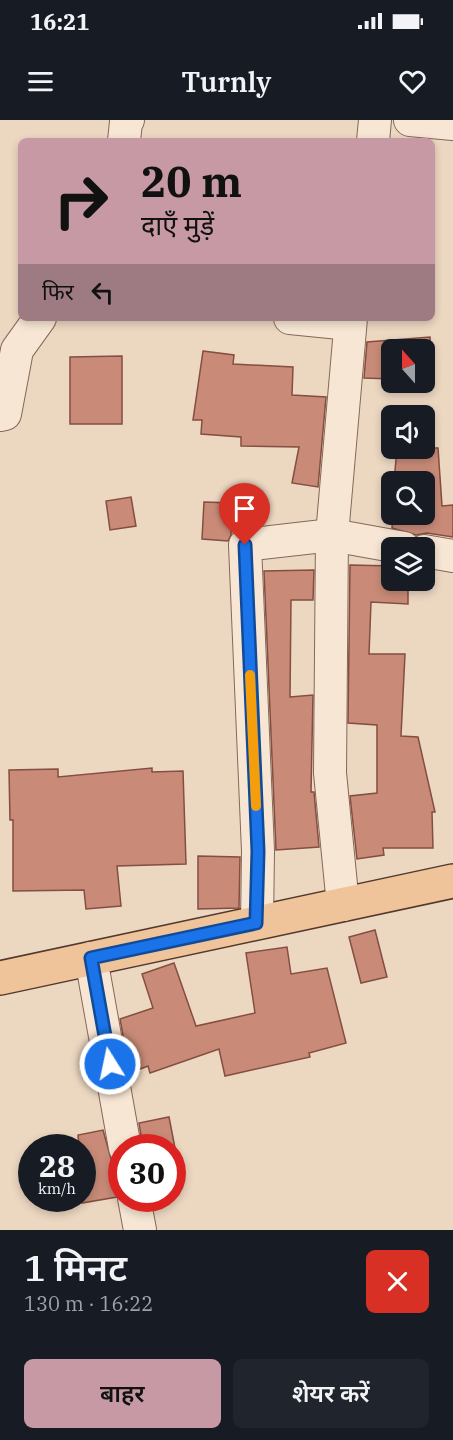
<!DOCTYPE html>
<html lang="hi">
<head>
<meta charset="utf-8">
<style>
  body { margin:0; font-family:"IBM Plex Serif","Noto Sans Devanagari",serif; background:#20242c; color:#f1f3f6; height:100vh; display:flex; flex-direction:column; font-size:22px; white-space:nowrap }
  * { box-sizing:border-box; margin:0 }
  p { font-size:20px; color:#9ea1a6 }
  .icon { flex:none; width:33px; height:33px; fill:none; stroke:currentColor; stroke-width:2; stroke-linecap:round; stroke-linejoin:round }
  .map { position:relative; height:1110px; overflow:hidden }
  .details { display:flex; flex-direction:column; background:#171b24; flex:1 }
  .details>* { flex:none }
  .banner { position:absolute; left:18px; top:18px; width:417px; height:183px; border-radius:9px; box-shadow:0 3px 9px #0003; background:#c699a4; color:#111; overflow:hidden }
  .needle { width:39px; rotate:339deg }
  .buttons { position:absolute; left:381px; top:219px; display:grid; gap:12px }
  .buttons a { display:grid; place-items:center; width:54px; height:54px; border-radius:9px; background:#171b24; box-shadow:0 3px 9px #0003; font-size:30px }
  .speed { position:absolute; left:18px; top:1014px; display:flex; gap:12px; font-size:30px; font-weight:700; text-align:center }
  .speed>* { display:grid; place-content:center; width:78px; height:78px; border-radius:50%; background:#171b24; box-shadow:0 3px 9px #0003; line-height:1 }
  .speed small { font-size:15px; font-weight:400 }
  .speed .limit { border:9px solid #d22; background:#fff; color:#111 }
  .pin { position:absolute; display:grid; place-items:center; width:51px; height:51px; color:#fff; margin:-62px -26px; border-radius:50% 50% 50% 0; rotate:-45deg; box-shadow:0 0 6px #0007 }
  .pin .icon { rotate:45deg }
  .me { position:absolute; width:66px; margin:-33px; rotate:350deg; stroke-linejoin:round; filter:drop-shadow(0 0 4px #0008) }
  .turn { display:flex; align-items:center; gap:21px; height:126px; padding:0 24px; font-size:27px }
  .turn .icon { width:78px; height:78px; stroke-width:2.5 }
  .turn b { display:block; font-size:42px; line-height:51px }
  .then { display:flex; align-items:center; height:57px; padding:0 24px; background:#0003; gap:12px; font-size:22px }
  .round { display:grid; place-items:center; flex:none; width:63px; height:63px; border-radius:9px; background:#20242c }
  .head { display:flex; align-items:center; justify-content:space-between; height:102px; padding:0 24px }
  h1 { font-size:36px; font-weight:600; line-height:45px }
  .action { display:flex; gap:12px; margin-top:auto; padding:12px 24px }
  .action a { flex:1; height:69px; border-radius:9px; background:#c699a4; color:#111; font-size:24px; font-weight:600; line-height:69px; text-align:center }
  .action a+a { background:#20242c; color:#f1f3f6 }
  .status { display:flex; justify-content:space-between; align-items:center; height:42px; padding:0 30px; background:#171b24; direction:ltr }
  .status svg { height:16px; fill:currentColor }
  header { display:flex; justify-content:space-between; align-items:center; height:78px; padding:0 24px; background:#171b24; font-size:27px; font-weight:600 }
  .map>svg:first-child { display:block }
  .building { fill:#c98b78; stroke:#844e40; stroke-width:1.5 }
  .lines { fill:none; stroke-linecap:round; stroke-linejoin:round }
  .minor-casing { stroke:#856859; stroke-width:34 }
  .primary-casing { stroke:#53382e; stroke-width:36 }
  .minor { stroke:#f7e6d4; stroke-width:32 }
  .primary { stroke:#efc49a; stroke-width:33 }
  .route-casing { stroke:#114b97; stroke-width:15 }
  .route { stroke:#1a73e8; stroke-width:10 }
  .slow { stroke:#f59e0b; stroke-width:10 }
</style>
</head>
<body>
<div class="status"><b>16:21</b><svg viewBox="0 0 49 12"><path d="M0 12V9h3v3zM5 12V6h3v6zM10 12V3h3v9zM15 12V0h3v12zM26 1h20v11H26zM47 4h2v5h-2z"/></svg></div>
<header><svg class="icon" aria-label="menu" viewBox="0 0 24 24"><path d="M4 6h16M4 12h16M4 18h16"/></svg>Turnly<svg class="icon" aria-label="heart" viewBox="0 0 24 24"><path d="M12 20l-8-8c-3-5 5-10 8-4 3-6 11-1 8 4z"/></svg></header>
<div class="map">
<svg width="453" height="1110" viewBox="0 0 453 1110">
  <rect width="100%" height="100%" fill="#ecd7c1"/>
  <g class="building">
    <path d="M 430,217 L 431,260 L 424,260 L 424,230 L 392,230 L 392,259 L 364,258 L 367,222 Z"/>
    <path d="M 203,231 L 234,235 L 233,244 L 293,247 L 292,275 L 326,277 L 318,367 L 292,363 L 299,327 L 241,326 L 241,317 L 201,314 L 202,300 L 193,300 Z"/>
    <path d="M 122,236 L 122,304 L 70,304 L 70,237 Z"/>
    <path d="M 397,328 L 438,328 L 442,386 L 453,385 L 453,417 L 427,413 L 416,415 L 392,408 L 393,394 L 424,394 L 424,362 L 394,362 Z"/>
    <path d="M 131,377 L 136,406 L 110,410 L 106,381 Z"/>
    <path d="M 204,382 L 232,383 L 231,415 L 228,421 L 202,419 Z"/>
    <path d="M 350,445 L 392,446 L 392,460 L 408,460 L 408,484 L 371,482 L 369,534 L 405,534 L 401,616 L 418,617 L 435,692 L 432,692 L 433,728 L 383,728 L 384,735 L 357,739 L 350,676 L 377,673 L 377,605 L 348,603 Z"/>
    <path d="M 314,450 L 313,480 L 291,480 L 290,577 L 313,575 L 311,672 L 314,672 L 319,727 L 276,730 L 264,451 Z"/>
    <path d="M 152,648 L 152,652 L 183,651 L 186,744 L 117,746 L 121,786 L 86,789 L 84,770 L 13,771 L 13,700 L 10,700 L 9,650 L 58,649 L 58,657 Z"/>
    <path d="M 198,736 L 240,737 L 239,788 L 198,789 Z"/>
    <path d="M 375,810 L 387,857 L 361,863 L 349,817 Z"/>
    <path d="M 287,827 L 291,854 L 327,848 L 346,923 L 309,933 L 310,937 L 225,956 L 219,929 L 150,953 L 148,946 L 130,953 L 120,899 L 153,888 L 142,854 L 174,843 L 196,906 L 255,893 L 246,833 Z"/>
    <path d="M 169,997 L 175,1028 L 143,1028 L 139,1003 Z"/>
    <path d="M 103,1010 L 111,1039 L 122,1045 L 122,1065 L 117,1077 L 82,1083 L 82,1028 L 79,1028 L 78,1015 Z"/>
  </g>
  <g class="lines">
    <g class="minor-casing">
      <g id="minor">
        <path d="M 410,0 L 453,4"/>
        <path d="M 124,21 L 126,2 L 128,0"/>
        <path d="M 373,21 L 375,0"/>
        <path d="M 290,198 L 350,204"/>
        <path d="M 0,295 L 5,294 L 17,230 L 40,198"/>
        <path d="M 424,431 L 453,436"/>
        <path d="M 343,785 L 330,653 L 332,415 L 351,198"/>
        <path d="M 257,803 L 258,731 L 245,425 L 332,415 L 404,428"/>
        <path d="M 91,838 L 125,1028"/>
        <path d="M 134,1078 L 140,1110"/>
      </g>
    </g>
    <g class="primary-casing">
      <path id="primary" d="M 0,858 L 453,761"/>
    </g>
    <use href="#minor" class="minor"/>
    <use href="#primary" class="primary"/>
  </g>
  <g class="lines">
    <g class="route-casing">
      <path id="route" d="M 110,944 L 91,838 L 256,803 L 258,731 L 245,425"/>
    </g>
    <use href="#route" class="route"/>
    <path class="slow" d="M 250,555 L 256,686"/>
  </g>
</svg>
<div class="buttons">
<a><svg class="needle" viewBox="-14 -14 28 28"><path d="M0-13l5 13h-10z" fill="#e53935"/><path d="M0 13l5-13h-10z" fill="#9ea1a6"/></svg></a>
<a><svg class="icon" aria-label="sound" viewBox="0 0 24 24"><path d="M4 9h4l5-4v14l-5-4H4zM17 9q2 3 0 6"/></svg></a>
<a><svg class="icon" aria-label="search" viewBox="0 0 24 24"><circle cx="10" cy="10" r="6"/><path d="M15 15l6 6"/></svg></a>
<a><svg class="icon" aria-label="layers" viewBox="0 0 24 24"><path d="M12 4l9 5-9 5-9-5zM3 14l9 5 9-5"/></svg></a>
</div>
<div class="speed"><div>28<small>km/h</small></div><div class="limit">30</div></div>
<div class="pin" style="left:245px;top:425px;background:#d93025"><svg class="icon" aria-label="arrive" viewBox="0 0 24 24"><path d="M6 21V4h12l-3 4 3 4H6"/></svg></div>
<svg class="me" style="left:110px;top:944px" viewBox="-20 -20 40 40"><circle r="17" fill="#1a73e8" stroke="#fff" stroke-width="3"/><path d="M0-11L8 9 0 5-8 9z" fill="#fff"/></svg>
<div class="banner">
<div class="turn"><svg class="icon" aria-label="right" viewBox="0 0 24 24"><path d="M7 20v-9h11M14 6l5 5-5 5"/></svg><div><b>20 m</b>दाएँ मुड़ें</div></div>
<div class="then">फिर<svg class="icon" aria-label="left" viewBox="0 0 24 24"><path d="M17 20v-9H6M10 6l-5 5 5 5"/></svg></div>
</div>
</div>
<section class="details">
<div class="head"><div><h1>1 मिनट</h1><p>130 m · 16:22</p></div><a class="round" style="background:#d93025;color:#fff"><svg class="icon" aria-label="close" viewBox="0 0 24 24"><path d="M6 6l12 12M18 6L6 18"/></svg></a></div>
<div class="action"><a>बाहर</a><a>शेयर करें</a></div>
</section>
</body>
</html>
